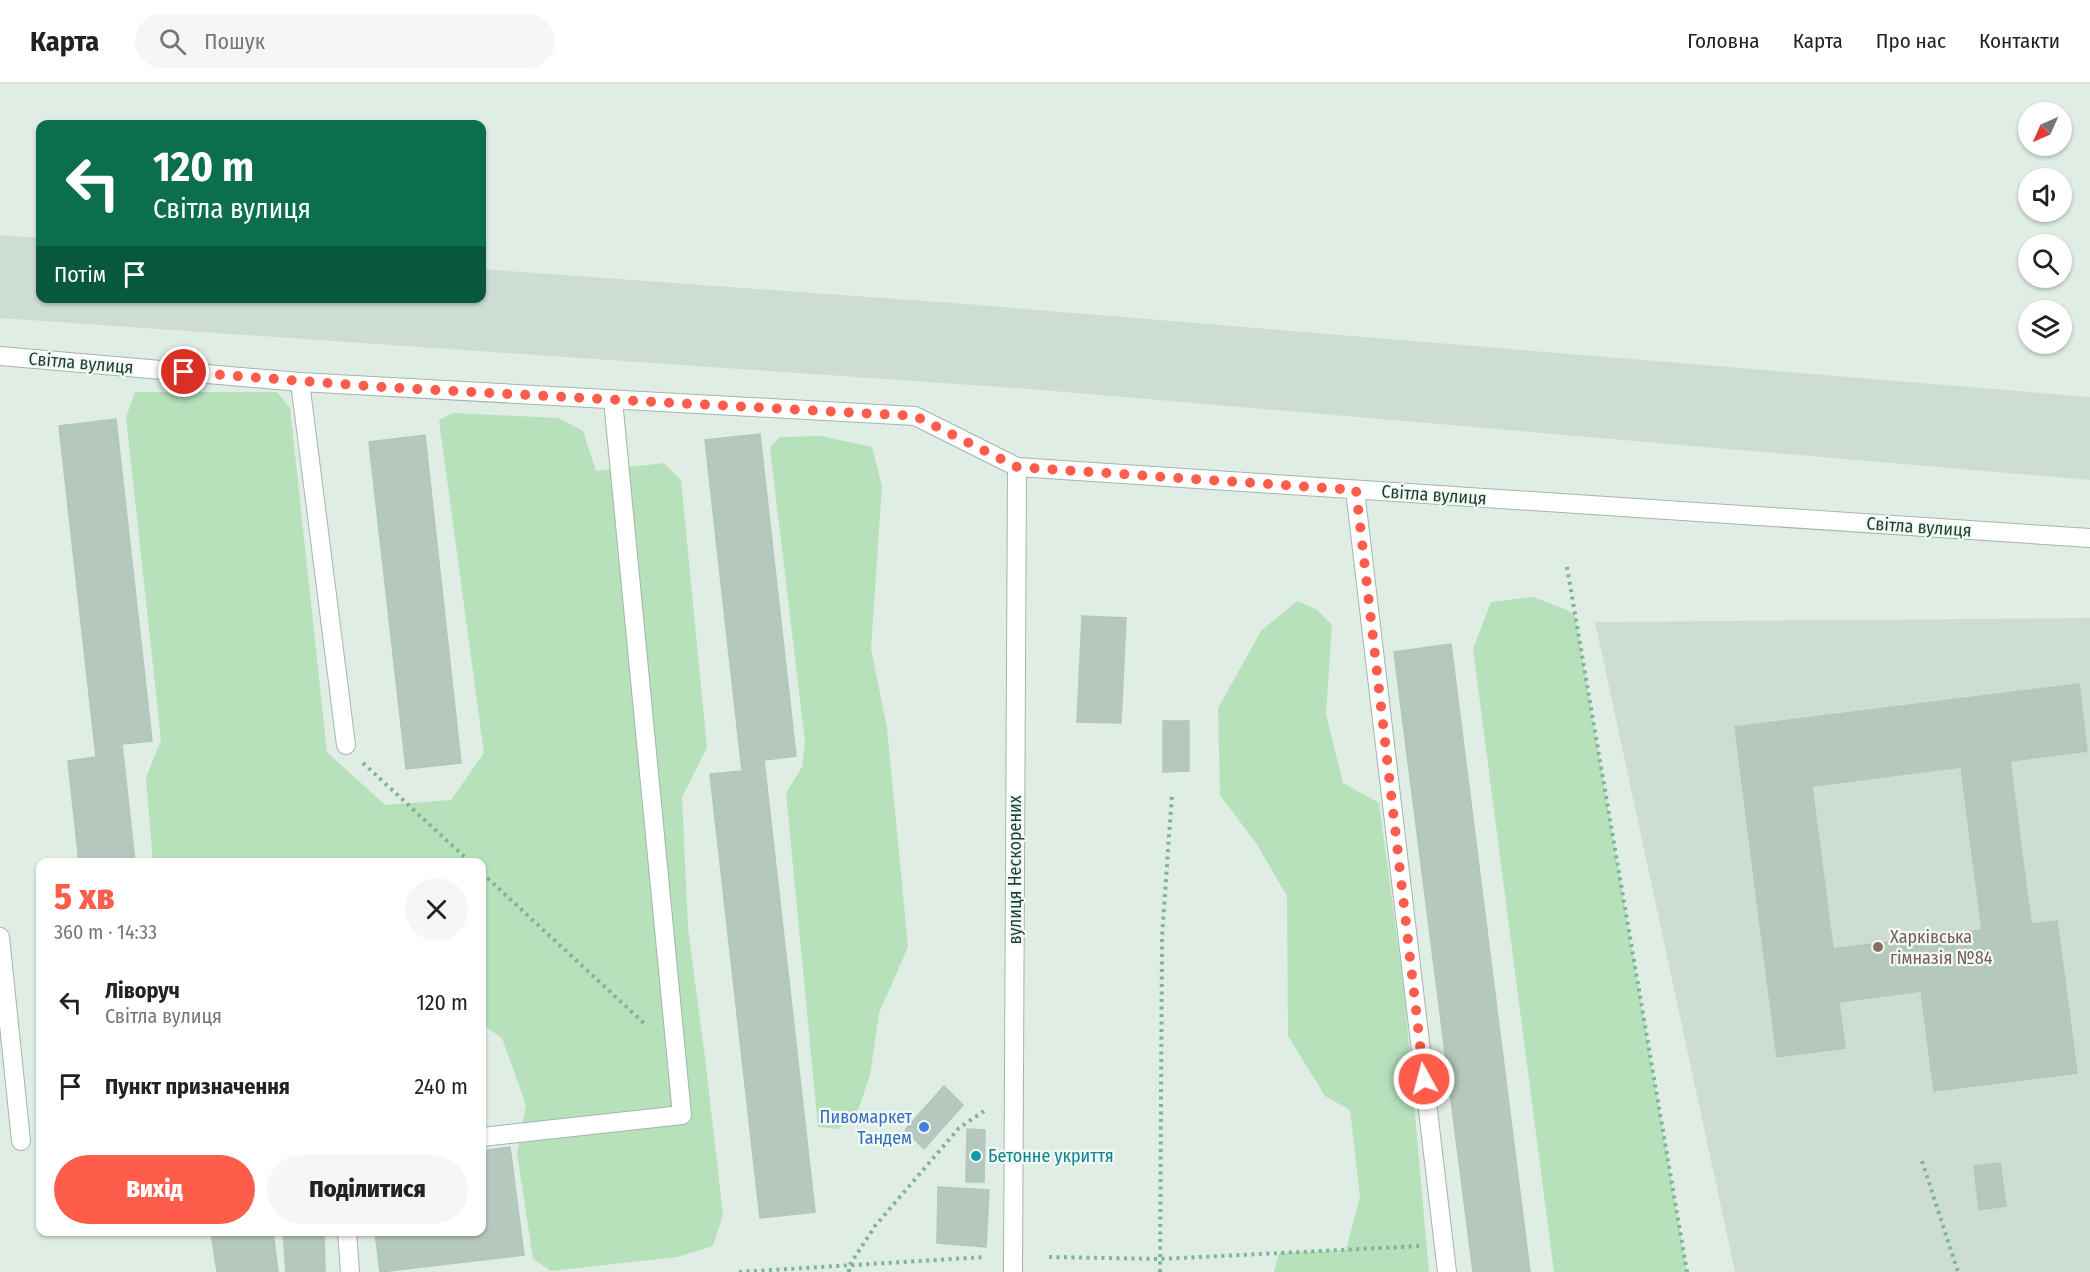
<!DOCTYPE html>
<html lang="uk">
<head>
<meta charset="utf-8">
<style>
  body { margin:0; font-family:"Fira Sans Condensed",sans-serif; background:#f6f6f6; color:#222; height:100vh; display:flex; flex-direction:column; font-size:22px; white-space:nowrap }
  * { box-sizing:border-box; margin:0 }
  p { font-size:20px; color:#767676 }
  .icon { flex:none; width:33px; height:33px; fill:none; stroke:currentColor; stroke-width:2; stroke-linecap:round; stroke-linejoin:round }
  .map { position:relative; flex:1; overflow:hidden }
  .details { position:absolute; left:36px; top:774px; width:450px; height:378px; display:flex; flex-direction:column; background:#fff; border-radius:12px; box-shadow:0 2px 4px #0004 }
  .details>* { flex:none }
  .top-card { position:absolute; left:36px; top:36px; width:450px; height:183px; border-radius:12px; box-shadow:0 2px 4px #0004; background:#0b6e4f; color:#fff; overflow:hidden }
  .needle { width:39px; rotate:225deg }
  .buttons { position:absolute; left:2018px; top:18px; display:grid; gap:12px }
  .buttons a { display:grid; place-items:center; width:54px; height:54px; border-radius:50%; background:#fff; box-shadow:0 2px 4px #0004; font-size:30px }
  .pin { position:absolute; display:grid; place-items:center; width:51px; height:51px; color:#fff; margin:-26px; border:3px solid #fff; border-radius:50%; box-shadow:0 2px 6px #0007 }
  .me { position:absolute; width:66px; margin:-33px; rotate:353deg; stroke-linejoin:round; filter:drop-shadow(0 0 4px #0008) }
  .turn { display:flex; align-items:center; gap:21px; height:126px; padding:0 18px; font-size:27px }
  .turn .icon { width:78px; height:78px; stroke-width:2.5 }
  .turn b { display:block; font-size:42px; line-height:51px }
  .then { display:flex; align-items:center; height:57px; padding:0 18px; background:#0003; gap:12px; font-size:22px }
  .round { display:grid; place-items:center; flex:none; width:63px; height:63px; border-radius:32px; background:#f6f6f6 }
  .head { display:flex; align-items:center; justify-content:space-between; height:102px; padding:0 18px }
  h1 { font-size:36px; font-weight:800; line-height:45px; color:#ff5d4c }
  .cta { display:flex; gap:12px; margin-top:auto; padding:12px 18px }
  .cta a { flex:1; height:69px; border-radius:36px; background:#ff5d4c; color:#fff; font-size:24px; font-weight:800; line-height:69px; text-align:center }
  .cta a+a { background:#f6f6f6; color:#222 }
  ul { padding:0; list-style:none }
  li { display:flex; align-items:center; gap:18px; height:84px; padding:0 18px }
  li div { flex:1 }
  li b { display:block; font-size:22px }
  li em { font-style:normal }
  header { display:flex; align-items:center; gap:36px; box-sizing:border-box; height:84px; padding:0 30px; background:#fff; border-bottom:2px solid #e0e0e0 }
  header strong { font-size:28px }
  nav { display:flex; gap:33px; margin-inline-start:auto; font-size:21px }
  .search { width:420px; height:54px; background:#f6f6f6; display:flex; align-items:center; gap:15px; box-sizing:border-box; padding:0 21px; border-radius:33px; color:#767676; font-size:22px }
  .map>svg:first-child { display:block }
  .built { fill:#ceddd4 }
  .green { fill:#b6e1bb }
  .building { fill:#b5c8be; stroke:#b2c7bb; stroke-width:1.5; fill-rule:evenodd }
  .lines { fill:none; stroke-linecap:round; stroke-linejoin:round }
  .minor-casing { stroke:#a2b6ac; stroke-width:20 }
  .path { stroke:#7db59a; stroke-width:4; stroke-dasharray:3 4.5; stroke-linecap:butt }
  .minor { stroke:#fff; stroke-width:18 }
  .route { stroke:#ff5d4c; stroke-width:10; stroke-dasharray:0 18 }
  .education-dot { fill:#8d6e63; stroke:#f1f9f4; stroke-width:2 }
  .shop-dot { fill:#3f7fe0; stroke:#f1f9f4; stroke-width:2 }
  .culture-dot { fill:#0f9aa8; stroke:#f1f9f4; stroke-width:2 }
  .labels { text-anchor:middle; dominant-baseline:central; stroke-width:4.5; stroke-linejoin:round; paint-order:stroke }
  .street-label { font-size:18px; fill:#1f4032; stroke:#f1f9f4 }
  .education-label { font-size:18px; fill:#785e54; stroke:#f1f9f4; text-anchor:start }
  .shop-label { font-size:18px; fill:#366cbe; stroke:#f1f9f4; text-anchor:end }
  .culture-label { font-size:18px; fill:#0d838f; stroke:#f1f9f4; text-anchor:start }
</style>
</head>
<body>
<header>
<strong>Карта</strong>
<div class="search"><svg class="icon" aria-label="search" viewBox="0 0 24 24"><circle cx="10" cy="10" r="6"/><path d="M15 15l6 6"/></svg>Пошук</div>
<nav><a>Головна</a><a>Карта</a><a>Про нас</a><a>Контакти</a></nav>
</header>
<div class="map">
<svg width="2090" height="1188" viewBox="0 0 2090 1188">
  <rect width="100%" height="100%" fill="#e0ede5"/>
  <g class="built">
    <path d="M 0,151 L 40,154 L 40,214 L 482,214 L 482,185 L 966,220 L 2090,313 L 2090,396 L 1030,305 L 0,234 Z"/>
    <path d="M 2090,534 L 2090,1188 L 1735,1188 L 1595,538 Z"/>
  </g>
  <g class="green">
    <path d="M 135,308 L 277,308 L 290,324 L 327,668 L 385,721 L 451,716 L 484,669 L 439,336 L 453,329 L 559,334 L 583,347 L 596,387 L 664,379 L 681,396 L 707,664 L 682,713 L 688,844 L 706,982 L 723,1131 L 713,1162 L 677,1173 L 551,1187 L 533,1175 L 517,1069 L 526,1021 L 502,954 L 482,940 L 482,778 L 153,778 L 146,694 L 161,656 L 126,333 Z"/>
    <path d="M 821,352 L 872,363 L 882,402 L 871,565 L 887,644 L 908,863 L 879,929 L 870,991 L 859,1024 L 839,1045 L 818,1043 L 786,709 L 802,683 L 805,658 L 770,364 L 780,353 Z"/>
    <path d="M 1533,513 L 1565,525 L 1575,531 L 1687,1188 L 1554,1188 L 1473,565 L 1491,518 Z"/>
    <path d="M 1297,517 L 1316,525 L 1332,541 L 1326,630 L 1343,699 L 1379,719 L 1404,905 L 1429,1188 L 1274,1188 L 1279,1169 L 1346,1166 L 1360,1113 L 1350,1026 L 1325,1012 L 1288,952 L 1287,812 L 1256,759 L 1220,711 L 1218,624 L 1261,547 Z"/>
  </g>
  <g class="building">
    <path d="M 116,335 L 152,657 L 122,660 L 135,778 L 79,778 L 68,677 L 96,673 L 59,342 Z"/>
    <path d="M 760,350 L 796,672 L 764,676 L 815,1128 L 760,1134 L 710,690 L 742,687 L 705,356 Z"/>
    <path d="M 425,351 L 461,679 L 406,685 L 369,358 Z"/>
    <path d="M 1082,532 L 1126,534 L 1121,639 L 1077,638 Z"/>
    <path d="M 1451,560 L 1530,1188 L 1473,1188 L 1394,568 Z"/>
    <path d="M 2079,600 L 2087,667 L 2010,677 L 2031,840 L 2057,837 L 2077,989 L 1934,1007 L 1921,907 L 1839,918 L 1845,964 L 1777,973 L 1735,643 ZM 1961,683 L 1982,846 L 1833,865 L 1812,702 Z"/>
    <path d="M 1163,637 L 1189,637 L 1189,687 L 1163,688 Z"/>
    <path d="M 944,1002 L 963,1021 L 924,1065 L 905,1046 Z"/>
    <path d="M 967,1045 L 985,1046 L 984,1098 L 966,1098 Z"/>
    <path d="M 510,1063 L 524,1171 L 380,1188 L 375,1148 L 482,1148 L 482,1067 Z"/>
    <path d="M 2000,1079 L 2006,1122 L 1979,1126 L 1974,1082 Z"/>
    <path d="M 938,1103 L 989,1106 L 986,1163 L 937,1159 Z"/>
    <path d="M 211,1148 L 273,1148 L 278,1188 L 217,1188 Z"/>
    <path d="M 283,1148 L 324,1148 L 325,1188 L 286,1188 Z"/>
  </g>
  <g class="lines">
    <g class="minor-casing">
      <g id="minor">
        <path d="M 0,272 L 300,298 L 915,332 L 1017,383 L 2090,454"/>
        <path d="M 300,298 L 346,661"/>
        <path d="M 1355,406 L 1447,1188"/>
        <path d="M 0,853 L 21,1057"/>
        <path d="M 482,1053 L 682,1031 L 613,316"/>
        <path d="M 347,1148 L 350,1188"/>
        <path d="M 1013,1188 L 1017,383"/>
      </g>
    </g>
    <g class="path">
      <path d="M 1567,483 L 1687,1188"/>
      <path d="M 363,679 L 470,778"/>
      <path d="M 482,789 L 647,942"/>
      <path d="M 1922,1077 L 1958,1188"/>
      <path d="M 1049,1173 L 1160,1175 L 1420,1162"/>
      <path d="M 739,1188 L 985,1173"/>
      <path d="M 849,1188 L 849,1182 L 875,1142 L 959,1044 L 987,1025"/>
      <path d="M 1160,1188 L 1162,853 L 1172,710"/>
    </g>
    <use href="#minor" class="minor"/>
  </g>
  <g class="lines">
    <path class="route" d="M 184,288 L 380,303 L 915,332 L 1017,383 L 1356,406 L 1424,995"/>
  </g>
  <circle class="education-dot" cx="1878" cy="863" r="6"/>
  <circle class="shop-dot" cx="924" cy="1043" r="6"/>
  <circle class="culture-dot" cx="976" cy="1072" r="6"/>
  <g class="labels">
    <g class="street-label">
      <text transform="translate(81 279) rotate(5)">Світла вулиця</text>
      <text transform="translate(1434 411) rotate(4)">Світла вулиця</text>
      <text transform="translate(1919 443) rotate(4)">Світла вулиця</text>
      <text transform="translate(1015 786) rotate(-90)">вулиця Нескорених</text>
    </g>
    <g class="education-label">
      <text x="1890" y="853">Харківська<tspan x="1890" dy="21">гімназія №84</tspan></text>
    </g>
    <g class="shop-label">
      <text x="912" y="1033">Пивомаркет<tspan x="912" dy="21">Тандем</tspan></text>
    </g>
    <g class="culture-label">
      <text x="988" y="1072">Бетонне укриття</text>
    </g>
  </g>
</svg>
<div class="buttons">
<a><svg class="needle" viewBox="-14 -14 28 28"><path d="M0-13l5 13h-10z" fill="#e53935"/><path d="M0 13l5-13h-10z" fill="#767676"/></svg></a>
<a><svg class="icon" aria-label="sound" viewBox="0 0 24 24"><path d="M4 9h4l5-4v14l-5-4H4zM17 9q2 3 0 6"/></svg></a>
<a><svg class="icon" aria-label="search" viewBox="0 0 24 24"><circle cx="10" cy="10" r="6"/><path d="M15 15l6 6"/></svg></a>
<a><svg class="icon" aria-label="layers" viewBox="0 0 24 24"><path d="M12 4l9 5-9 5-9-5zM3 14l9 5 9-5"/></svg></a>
</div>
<div class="pin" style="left:184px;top:288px;background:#d93025"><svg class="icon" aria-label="arrive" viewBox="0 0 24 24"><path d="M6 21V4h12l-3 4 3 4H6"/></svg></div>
<svg class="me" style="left:1424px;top:995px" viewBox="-20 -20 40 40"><circle r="17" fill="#ff5d4c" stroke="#fff" stroke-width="3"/><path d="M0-11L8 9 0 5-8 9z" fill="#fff"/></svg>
<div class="top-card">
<div class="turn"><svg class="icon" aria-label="left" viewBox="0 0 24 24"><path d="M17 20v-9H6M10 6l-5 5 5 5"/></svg><div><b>120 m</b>Світла вулиця</div></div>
<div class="then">Потім<svg class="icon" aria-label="arrive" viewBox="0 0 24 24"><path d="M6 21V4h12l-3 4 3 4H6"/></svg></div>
</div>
<section class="details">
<div class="head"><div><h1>5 хв</h1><p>360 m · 14:33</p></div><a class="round"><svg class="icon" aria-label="close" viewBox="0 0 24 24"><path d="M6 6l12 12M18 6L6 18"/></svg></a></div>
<ul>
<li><svg class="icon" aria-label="left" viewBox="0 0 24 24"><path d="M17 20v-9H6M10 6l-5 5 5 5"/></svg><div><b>Ліворуч</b><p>Світла вулиця</p></div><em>120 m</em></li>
<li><svg class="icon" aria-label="arrive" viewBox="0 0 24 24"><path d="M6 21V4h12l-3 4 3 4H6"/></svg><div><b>Пункт призначення</b></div><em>240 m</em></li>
</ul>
<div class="cta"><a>Вихід</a><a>Поділитися</a></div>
</section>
</div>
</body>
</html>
